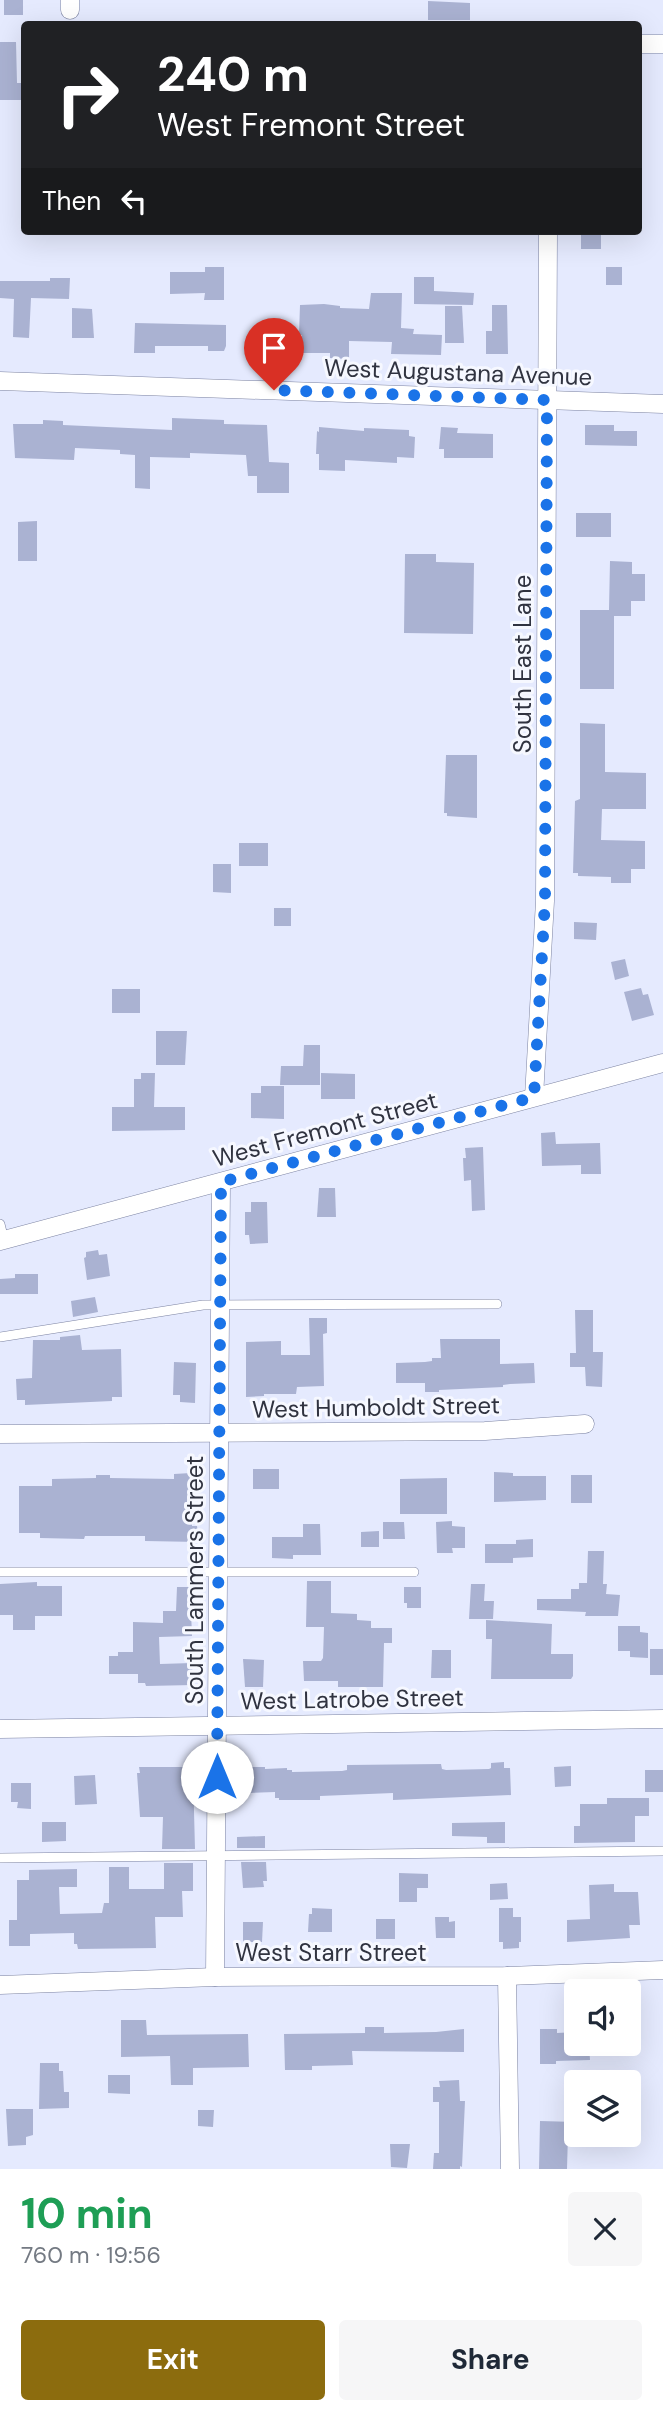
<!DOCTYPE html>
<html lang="en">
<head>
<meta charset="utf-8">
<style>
  body { margin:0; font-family:"DM Sans",sans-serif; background:#f6f6f7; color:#1f2937; height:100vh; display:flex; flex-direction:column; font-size:26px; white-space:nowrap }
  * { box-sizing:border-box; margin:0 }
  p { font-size:23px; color:#747a83 }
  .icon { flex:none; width:38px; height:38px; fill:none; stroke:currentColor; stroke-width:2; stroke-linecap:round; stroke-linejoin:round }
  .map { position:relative; height:2169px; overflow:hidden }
  .drawer { display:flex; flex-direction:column; background:#fff; flex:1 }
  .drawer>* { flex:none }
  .banner { position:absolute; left:21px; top:21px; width:621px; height:214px; border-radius:7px; box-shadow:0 7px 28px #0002; background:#202124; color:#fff; overflow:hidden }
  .tools { position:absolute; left:564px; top:1979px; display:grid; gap:14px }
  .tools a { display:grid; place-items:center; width:77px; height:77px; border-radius:7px; background:#fff; box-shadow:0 7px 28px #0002; font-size:35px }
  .pin { position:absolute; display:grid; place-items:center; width:60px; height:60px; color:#fff; margin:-72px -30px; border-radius:50% 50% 50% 0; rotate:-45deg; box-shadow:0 0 7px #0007 }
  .pin .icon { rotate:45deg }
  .me { position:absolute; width:77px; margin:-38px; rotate:0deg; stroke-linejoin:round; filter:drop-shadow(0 0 5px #0008) }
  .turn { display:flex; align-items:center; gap:24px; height:147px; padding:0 21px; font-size:32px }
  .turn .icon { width:91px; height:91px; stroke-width:2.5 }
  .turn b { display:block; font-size:49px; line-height:60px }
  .then { display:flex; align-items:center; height:66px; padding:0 21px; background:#0003; gap:14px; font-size:26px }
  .round { display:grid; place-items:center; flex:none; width:74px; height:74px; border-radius:7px; background:#f6f6f7 }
  .summary { display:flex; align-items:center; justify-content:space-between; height:119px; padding:0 21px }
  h1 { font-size:42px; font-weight:700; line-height:52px; color:#1e9e55 }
  .button { display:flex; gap:14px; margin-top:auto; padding:14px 21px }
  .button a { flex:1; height:80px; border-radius:7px; background:#8c6c0e; color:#fff; font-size:28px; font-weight:700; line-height:80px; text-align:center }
  .button a+a { background:#f6f6f7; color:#1f2937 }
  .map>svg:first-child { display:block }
  .building { fill:#aab2d2 }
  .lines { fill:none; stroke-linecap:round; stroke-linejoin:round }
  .lane-casing { stroke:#7c83a2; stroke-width:10 }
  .street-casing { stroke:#7c83a2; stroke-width:19 }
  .lane { stroke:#fff; stroke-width:9 }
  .street { stroke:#fff; stroke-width:18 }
  .route { stroke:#1a73e8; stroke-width:12; stroke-dasharray:0 21.6 }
  .labels { text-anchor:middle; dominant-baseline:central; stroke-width:6; stroke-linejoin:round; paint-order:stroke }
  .street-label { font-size:24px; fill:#303340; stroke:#f6f8ff }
</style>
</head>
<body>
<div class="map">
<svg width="663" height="2169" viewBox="0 0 663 2169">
  <rect width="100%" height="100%" fill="#e5eafe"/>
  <g class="building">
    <rect x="4" y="0" width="19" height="15"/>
    <path d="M 428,1 L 470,3 L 470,20 L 428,20 Z"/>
    <path d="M 0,42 L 16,42 L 17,83 L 22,83 L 22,100 L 0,100 Z"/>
    <rect x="581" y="231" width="20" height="18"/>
    <path d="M 205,267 L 224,267 L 224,300 L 204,300 L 205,293 L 170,294 L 170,272 L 205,272 Z"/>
    <rect x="606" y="267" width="16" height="18"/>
    <path d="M 414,277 L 434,277 L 434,291 L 474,293 L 473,305 L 414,304 Z"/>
    <path d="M 50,278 L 70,278 L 69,299 L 31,298 L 29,338 L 13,337 L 14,299 L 0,298 L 0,281 L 50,281 Z"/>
    <path d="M 371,293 L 402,293 L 401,328 L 414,329 L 413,334 L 442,335 L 441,355 L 391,354 L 392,342 L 349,341 L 349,359 L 330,358 L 330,353 L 301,353 L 302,335 L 299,335 L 300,305 L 324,304 L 340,306 L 340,308 L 369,309 Z"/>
    <path d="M 492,305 L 507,305 L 508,354 L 486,354 L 486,331 L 492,331 Z"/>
    <path d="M 445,306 L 462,306 L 464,343 L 445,343 Z"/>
    <path d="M 72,308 L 92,309 L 94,338 L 72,338 Z"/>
    <path d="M 135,323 L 226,325 L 226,346 L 224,351 L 208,351 L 208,346 L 155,346 L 155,353 L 134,353 Z"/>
    <path d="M 172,418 L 224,420 L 224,424 L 267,425 L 269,462 L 289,463 L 289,493 L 257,493 L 257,476 L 248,476 L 246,455 L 190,453 L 190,458 L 150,457 L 150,489 L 135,488 L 135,455 L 120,454 L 120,450 L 75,448 L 74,460 L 15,458 L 13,424 L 43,424 L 43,420 L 63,421 L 63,425 L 172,430 Z"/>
    <path d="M 585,425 L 614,425 L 614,431 L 637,431 L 637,446 L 585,445 Z"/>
    <path d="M 319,427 L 364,431 L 364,428 L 409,430 L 409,436 L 415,437 L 414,458 L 397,457 L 397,463 L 345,460 L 345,471 L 319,470 L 319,454 L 316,454 L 317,431 L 319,432 Z"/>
    <path d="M 441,427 L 458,428 L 457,433 L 493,434 L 493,458 L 444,458 L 444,449 L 439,449 Z"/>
    <rect x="576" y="513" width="35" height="24"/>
    <path d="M 37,521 L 37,561 L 18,561 L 18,522 Z"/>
    <path d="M 405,554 L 436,554 L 436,562 L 474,563 L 473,634 L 404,633 Z"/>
    <path d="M 610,561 L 632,562 L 632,574 L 645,574 L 645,601 L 631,601 L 631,616 L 614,616 L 614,689 L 580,689 L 580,610 L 609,610 Z"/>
    <path d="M 580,723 L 605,724 L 605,772 L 646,773 L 646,809 L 602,809 L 601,840 L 645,841 L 645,869 L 631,869 L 631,883 L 611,883 L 611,877 L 578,876 L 578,873 L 573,873 L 575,801 L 580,799 Z"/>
    <path d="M 446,755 L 477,755 L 477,818 L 447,816 L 447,813 L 444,813 Z"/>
    <rect x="239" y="843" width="29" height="23"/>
    <path d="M 213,864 L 231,864 L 231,893 L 213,892 Z"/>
    <rect x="274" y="908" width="17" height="18"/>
    <path d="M 574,922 L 597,923 L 596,940 L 574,939 Z"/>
    <path d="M 625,959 L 629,976 L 615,980 L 611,962 Z"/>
    <path d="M 641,988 L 643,995 L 648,994 L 654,1015 L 632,1021 L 624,992 Z"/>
    <rect x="112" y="989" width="28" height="24"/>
    <path d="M 156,1031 L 187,1031 L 185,1065 L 156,1065 Z"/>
    <path d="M 304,1045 L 320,1045 L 320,1085 L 280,1085 L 281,1066 L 303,1066 Z"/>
    <path d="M 141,1073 L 155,1073 L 154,1107 L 185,1107 L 185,1130 L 112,1131 L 112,1107 L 134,1107 L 134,1079 L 141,1079 Z"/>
    <path d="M 321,1073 L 355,1074 L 355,1099 L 321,1099 Z"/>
    <path d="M 261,1086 L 284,1086 L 284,1119 L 251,1118 L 251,1093 L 261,1093 Z"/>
    <path d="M 555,1132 L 556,1144 L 600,1143 L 601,1174 L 581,1174 L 581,1165 L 542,1166 L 541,1133 Z"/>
    <path d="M 483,1147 L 485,1210 L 472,1211 L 471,1180 L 464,1181 L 463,1158 L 466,1158 L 465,1148 Z"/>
    <path d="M 319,1188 L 335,1188 L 336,1217 L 317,1217 Z"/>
    <path d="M 251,1202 L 267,1202 L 268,1243 L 250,1244 L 249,1235 L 245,1235 L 245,1212 L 251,1212 Z"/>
    <path d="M 98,1250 L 99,1255 L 107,1254 L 110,1276 L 87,1280 L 84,1258 L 86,1257 L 86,1252 Z"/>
    <path d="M 15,1274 L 38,1274 L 38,1294 L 0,1294 L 0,1279 L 15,1278 Z"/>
    <path d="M 95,1297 L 98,1312 L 73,1317 L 71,1301 Z"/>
    <path d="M 575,1310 L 593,1310 L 593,1352 L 603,1352 L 602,1387 L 586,1386 L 585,1367 L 570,1367 L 570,1353 L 576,1353 Z"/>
    <path d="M 309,1318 L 327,1318 L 327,1333 L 323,1334 L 324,1386 L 297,1387 L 296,1394 L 264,1394 L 264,1396 L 246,1397 L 246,1342 L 281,1341 L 281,1355 L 310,1355 Z"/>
    <path d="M 80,1335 L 82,1350 L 121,1349 L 122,1397 L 112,1397 L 112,1401 L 25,1405 L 25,1400 L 17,1400 L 16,1379 L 32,1378 L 33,1340 L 60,1340 L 60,1337 Z"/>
    <path d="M 440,1339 L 500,1339 L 500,1364 L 534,1363 L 535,1383 L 510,1384 L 503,1385 L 503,1387 L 439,1390 L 439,1392 L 425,1392 L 425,1383 L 396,1383 L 396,1363 L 425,1362 L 432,1361 L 432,1358 L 441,1358 Z"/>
    <path d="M 174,1362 L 196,1363 L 195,1403 L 180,1402 L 180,1395 L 173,1395 Z"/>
    <rect x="253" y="1469" width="26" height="20"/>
    <path d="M 494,1472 L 513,1473 L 513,1476 L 546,1476 L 546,1500 L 494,1502 Z"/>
    <path d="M 191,1473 L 192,1526 L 197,1526 L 199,1542 L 145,1541 L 145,1536 L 85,1536 L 84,1539 L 40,1538 L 40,1533 L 19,1533 L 19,1486 L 52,1486 L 52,1479 L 96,1478 L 96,1475 L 110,1475 L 110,1478 L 174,1479 L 174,1474 Z"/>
    <rect x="571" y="1475" width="21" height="28"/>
    <path d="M 447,1478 L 447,1514 L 400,1514 L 400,1479 Z"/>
    <path d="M 452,1521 L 452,1526 L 465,1527 L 465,1548 L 452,1548 L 453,1553 L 437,1553 L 436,1522 Z"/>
    <path d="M 383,1522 L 404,1522 L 405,1539 L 383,1539 Z"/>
    <path d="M 303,1524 L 320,1524 L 321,1555 L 293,1555 L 293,1559 L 272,1558 L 272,1537 L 303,1537 Z"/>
    <path d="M 379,1531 L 379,1547 L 361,1547 L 361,1532 Z"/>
    <path d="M 533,1539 L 533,1557 L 513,1558 L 513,1563 L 485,1563 L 485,1544 L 516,1544 L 516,1540 Z"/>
    <path d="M 588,1551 L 604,1551 L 603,1584 L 607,1584 L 606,1594 L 620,1595 L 618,1616 L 585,1616 L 586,1612 L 537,1610 L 537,1599 L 571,1599 L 571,1589 L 579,1589 L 579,1583 L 587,1583 Z"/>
    <path d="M 307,1581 L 331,1581 L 331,1613 L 357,1614 L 357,1620 L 371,1621 L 371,1628 L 392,1628 L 392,1643 L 384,1643 L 383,1687 L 338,1687 L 338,1681 L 304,1681 L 303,1661 L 321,1661 L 323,1658 L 324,1627 L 306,1627 Z"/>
    <path d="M 37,1582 L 37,1586 L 62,1586 L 62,1616 L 35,1616 L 35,1630 L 13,1630 L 13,1615 L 0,1615 L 0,1584 Z"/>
    <path d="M 471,1584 L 485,1584 L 484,1601 L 494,1601 L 493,1619 L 469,1619 Z"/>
    <path d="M 177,1587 L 195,1587 L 195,1611 L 191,1611 L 192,1636 L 159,1637 L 160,1664 L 192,1663 L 193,1685 L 146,1686 L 145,1683 L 138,1683 L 138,1674 L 109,1674 L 109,1656 L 118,1656 L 118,1652 L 133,1652 L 133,1622 L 163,1623 L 163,1611 L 176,1611 Z"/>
    <path d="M 404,1587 L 421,1587 L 421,1608 L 407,1608 L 407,1603 L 404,1603 Z"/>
    <path d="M 486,1620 L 552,1624 L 551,1654 L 573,1654 L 573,1676 L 571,1679 L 491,1679 L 492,1639 L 486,1639 Z"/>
    <path d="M 618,1626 L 640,1626 L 640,1632 L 648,1633 L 648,1658 L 630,1657 L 630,1651 L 618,1651 Z"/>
    <rect x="650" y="1649" width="13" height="26"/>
    <path d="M 432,1650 L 451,1650 L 451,1678 L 431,1678 Z"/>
    <path d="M 243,1659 L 264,1660 L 263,1687 L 245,1687 Z"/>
    <path d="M 504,1762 L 504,1768 L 510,1768 L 511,1795 L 393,1800 L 393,1793 L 320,1796 L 320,1800 L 279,1800 L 279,1798 L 275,1798 L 275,1792 L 247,1793 L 249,1767 L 265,1767 L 265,1769 L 287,1768 L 287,1770 L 292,1770 L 292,1772 L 342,1771 L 347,1770 L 347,1765 L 441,1764 L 442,1769 L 446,1770 L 489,1769 L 491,1768 L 491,1763 Z"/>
    <path d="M 571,1766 L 571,1786 L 555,1787 L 554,1767 Z"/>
    <path d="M 139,1767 L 186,1767 L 186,1773 L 193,1773 L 195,1849 L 162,1849 L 163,1817 L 140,1817 L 137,1773 L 140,1773 Z"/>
    <rect x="645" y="1770" width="18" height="22"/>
    <path d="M 95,1775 L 97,1804 L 75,1805 L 74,1776 Z"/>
    <path d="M 11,1783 L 31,1783 L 31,1809 L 17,1808 L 18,1802 L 11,1802 Z"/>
    <path d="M 607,1798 L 649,1798 L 649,1816 L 635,1816 L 635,1842 L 574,1843 L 574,1826 L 580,1826 L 580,1804 L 607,1804 Z"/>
    <path d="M 42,1822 L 66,1822 L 66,1841 L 42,1842 Z"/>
    <path d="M 505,1822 L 505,1843 L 487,1843 L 487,1837 L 452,1836 L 452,1823 Z"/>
    <path d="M 265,1836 L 265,1848 L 237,1848 L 237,1837 Z"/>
    <path d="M 241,1862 L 266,1862 L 267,1881 L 263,1881 L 264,1887 L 243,1888 Z"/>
    <path d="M 164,1863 L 193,1863 L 193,1891 L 182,1891 L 183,1917 L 155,1917 L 156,1948 L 78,1949 L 77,1944 L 74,1944 L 74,1933 L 30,1934 L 30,1946 L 9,1946 L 9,1920 L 17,1920 L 17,1880 L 29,1880 L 29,1870 L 77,1869 L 77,1887 L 59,1887 L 60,1914 L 102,1913 L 104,1903 L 109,1903 L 109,1867 L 129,1867 L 129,1889 L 164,1889 Z"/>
    <path d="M 399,1873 L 428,1874 L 428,1888 L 417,1888 L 417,1902 L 399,1902 Z"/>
    <path d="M 507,1883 L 508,1899 L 490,1900 L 490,1884 Z"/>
    <path d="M 614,1884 L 614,1892 L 638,1892 L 640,1925 L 629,1925 L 630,1938 L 567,1942 L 567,1920 L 590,1919 L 589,1885 Z"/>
    <path d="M 312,1908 L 332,1909 L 332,1932 L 308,1932 L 309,1914 L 312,1914 Z"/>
    <path d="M 499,1908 L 513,1908 L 513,1917 L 521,1917 L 521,1942 L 519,1942 L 519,1948 L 503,1949 L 503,1942 L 499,1942 Z"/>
    <path d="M 435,1917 L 449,1917 L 449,1922 L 455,1921 L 455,1938 L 436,1938 Z"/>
    <rect x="376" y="1919" width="19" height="20"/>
    <path d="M 243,1922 L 263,1922 L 262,1942 L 243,1942 Z"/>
    <path d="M 121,2020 L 146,2020 L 147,2035 L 248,2034 L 249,2067 L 193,2068 L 193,2085 L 171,2085 L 170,2056 L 121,2057 Z"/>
    <path d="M 365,2027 L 384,2027 L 384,2033 L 436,2032 L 464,2029 L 464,2052 L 352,2051 L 353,2065 L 312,2066 L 312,2070 L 285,2070 L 284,2034 L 365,2033 Z"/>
    <path d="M 540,2029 L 557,2029 L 557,2033 L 576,2032 L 576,2044 L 589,2044 L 590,2060 L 556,2061 L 556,2064 L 540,2064 Z"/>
    <path d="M 40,2063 L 59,2063 L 59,2071 L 63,2071 L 64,2092 L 69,2092 L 69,2108 L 39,2109 Z"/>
    <path d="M 108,2075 L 130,2075 L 130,2094 L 108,2093 Z"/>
    <path d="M 459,2080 L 460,2101 L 465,2101 L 462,2167 L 460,2166 L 460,2169 L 433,2169 L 434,2153 L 439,2153 L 439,2102 L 433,2102 L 433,2087 L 440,2087 L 439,2081 Z"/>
    <path d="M 6,2109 L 33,2109 L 33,2135 L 26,2137 L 26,2145 L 8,2146 Z"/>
    <path d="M 198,2110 L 214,2110 L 213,2127 L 198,2126 Z"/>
    <path d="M 540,2121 L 576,2122 L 576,2135 L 568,2134 L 567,2169 L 539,2169 Z"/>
    <path d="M 390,2144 L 410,2144 L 407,2168 L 391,2167 Z"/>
  </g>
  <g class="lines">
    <g class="lane-casing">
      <g id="lane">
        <path d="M 0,1224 L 4,1240"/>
        <path d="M 0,1337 L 203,1305 L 497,1304"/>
        <path d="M 0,1572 L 414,1572"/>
        <path d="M 0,1858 L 663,1851"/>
      </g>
    </g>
    <g class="street-casing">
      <g id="street">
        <path d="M 70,10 L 70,0"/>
        <path d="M 639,44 L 663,44"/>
        <path d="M 0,381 L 663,404"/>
        <path d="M 534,1097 L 545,901 L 548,231"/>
        <path d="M 0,1241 L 663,1063"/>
        <path d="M 0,1434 L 485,1431 L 585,1424"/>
        <path d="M 0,1729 L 663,1719"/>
        <path d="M 507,1976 L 510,2169"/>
        <path d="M 215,1977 L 221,1183"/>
        <path d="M 0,1985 L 215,1977 L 507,1976 L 663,1970"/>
      </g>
    </g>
    <use href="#lane" class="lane"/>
    <use href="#street" class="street"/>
  </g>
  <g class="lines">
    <path class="route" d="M 217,1777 L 221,1182 L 534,1097 L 545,901 L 547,400 L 274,390"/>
  </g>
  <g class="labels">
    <g class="street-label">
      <text transform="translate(458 372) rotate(2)">West Augustana Avenue</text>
      <text transform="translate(522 664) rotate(-90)">South East Lane</text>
      <text transform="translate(325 1129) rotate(-15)">West Fremont Street</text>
      <text transform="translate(376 1407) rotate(-1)">West Humboldt Street</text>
      <text transform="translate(194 1580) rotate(-90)">South Lammers Street</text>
      <text transform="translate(352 1699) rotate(-1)">West Latrobe Street</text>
      <text x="331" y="1952">West Starr Street</text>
    </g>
  </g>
</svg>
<div class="tools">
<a><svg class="icon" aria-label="sound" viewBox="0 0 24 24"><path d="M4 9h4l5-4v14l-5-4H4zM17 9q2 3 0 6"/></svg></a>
<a><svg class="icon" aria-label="layers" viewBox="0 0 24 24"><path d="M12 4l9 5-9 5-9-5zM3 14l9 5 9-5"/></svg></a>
</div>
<div class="pin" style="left:274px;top:390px;background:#d93025"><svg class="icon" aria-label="arrive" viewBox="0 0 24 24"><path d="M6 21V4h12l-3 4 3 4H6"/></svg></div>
<svg class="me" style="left:217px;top:1777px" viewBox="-20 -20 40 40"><circle r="19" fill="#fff"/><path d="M0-13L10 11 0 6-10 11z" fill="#1a73e8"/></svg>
<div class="banner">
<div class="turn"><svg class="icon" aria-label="right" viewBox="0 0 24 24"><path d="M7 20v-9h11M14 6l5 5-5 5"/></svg><div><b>240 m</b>West Fremont Street</div></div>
<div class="then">Then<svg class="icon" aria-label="left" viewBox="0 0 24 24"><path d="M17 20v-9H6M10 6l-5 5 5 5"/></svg></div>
</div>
</div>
<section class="drawer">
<div class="summary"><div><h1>10 min</h1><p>760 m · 19:56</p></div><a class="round"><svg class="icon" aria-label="close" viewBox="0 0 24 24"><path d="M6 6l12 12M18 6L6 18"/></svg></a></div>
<div class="button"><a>Exit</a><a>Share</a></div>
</section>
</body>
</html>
